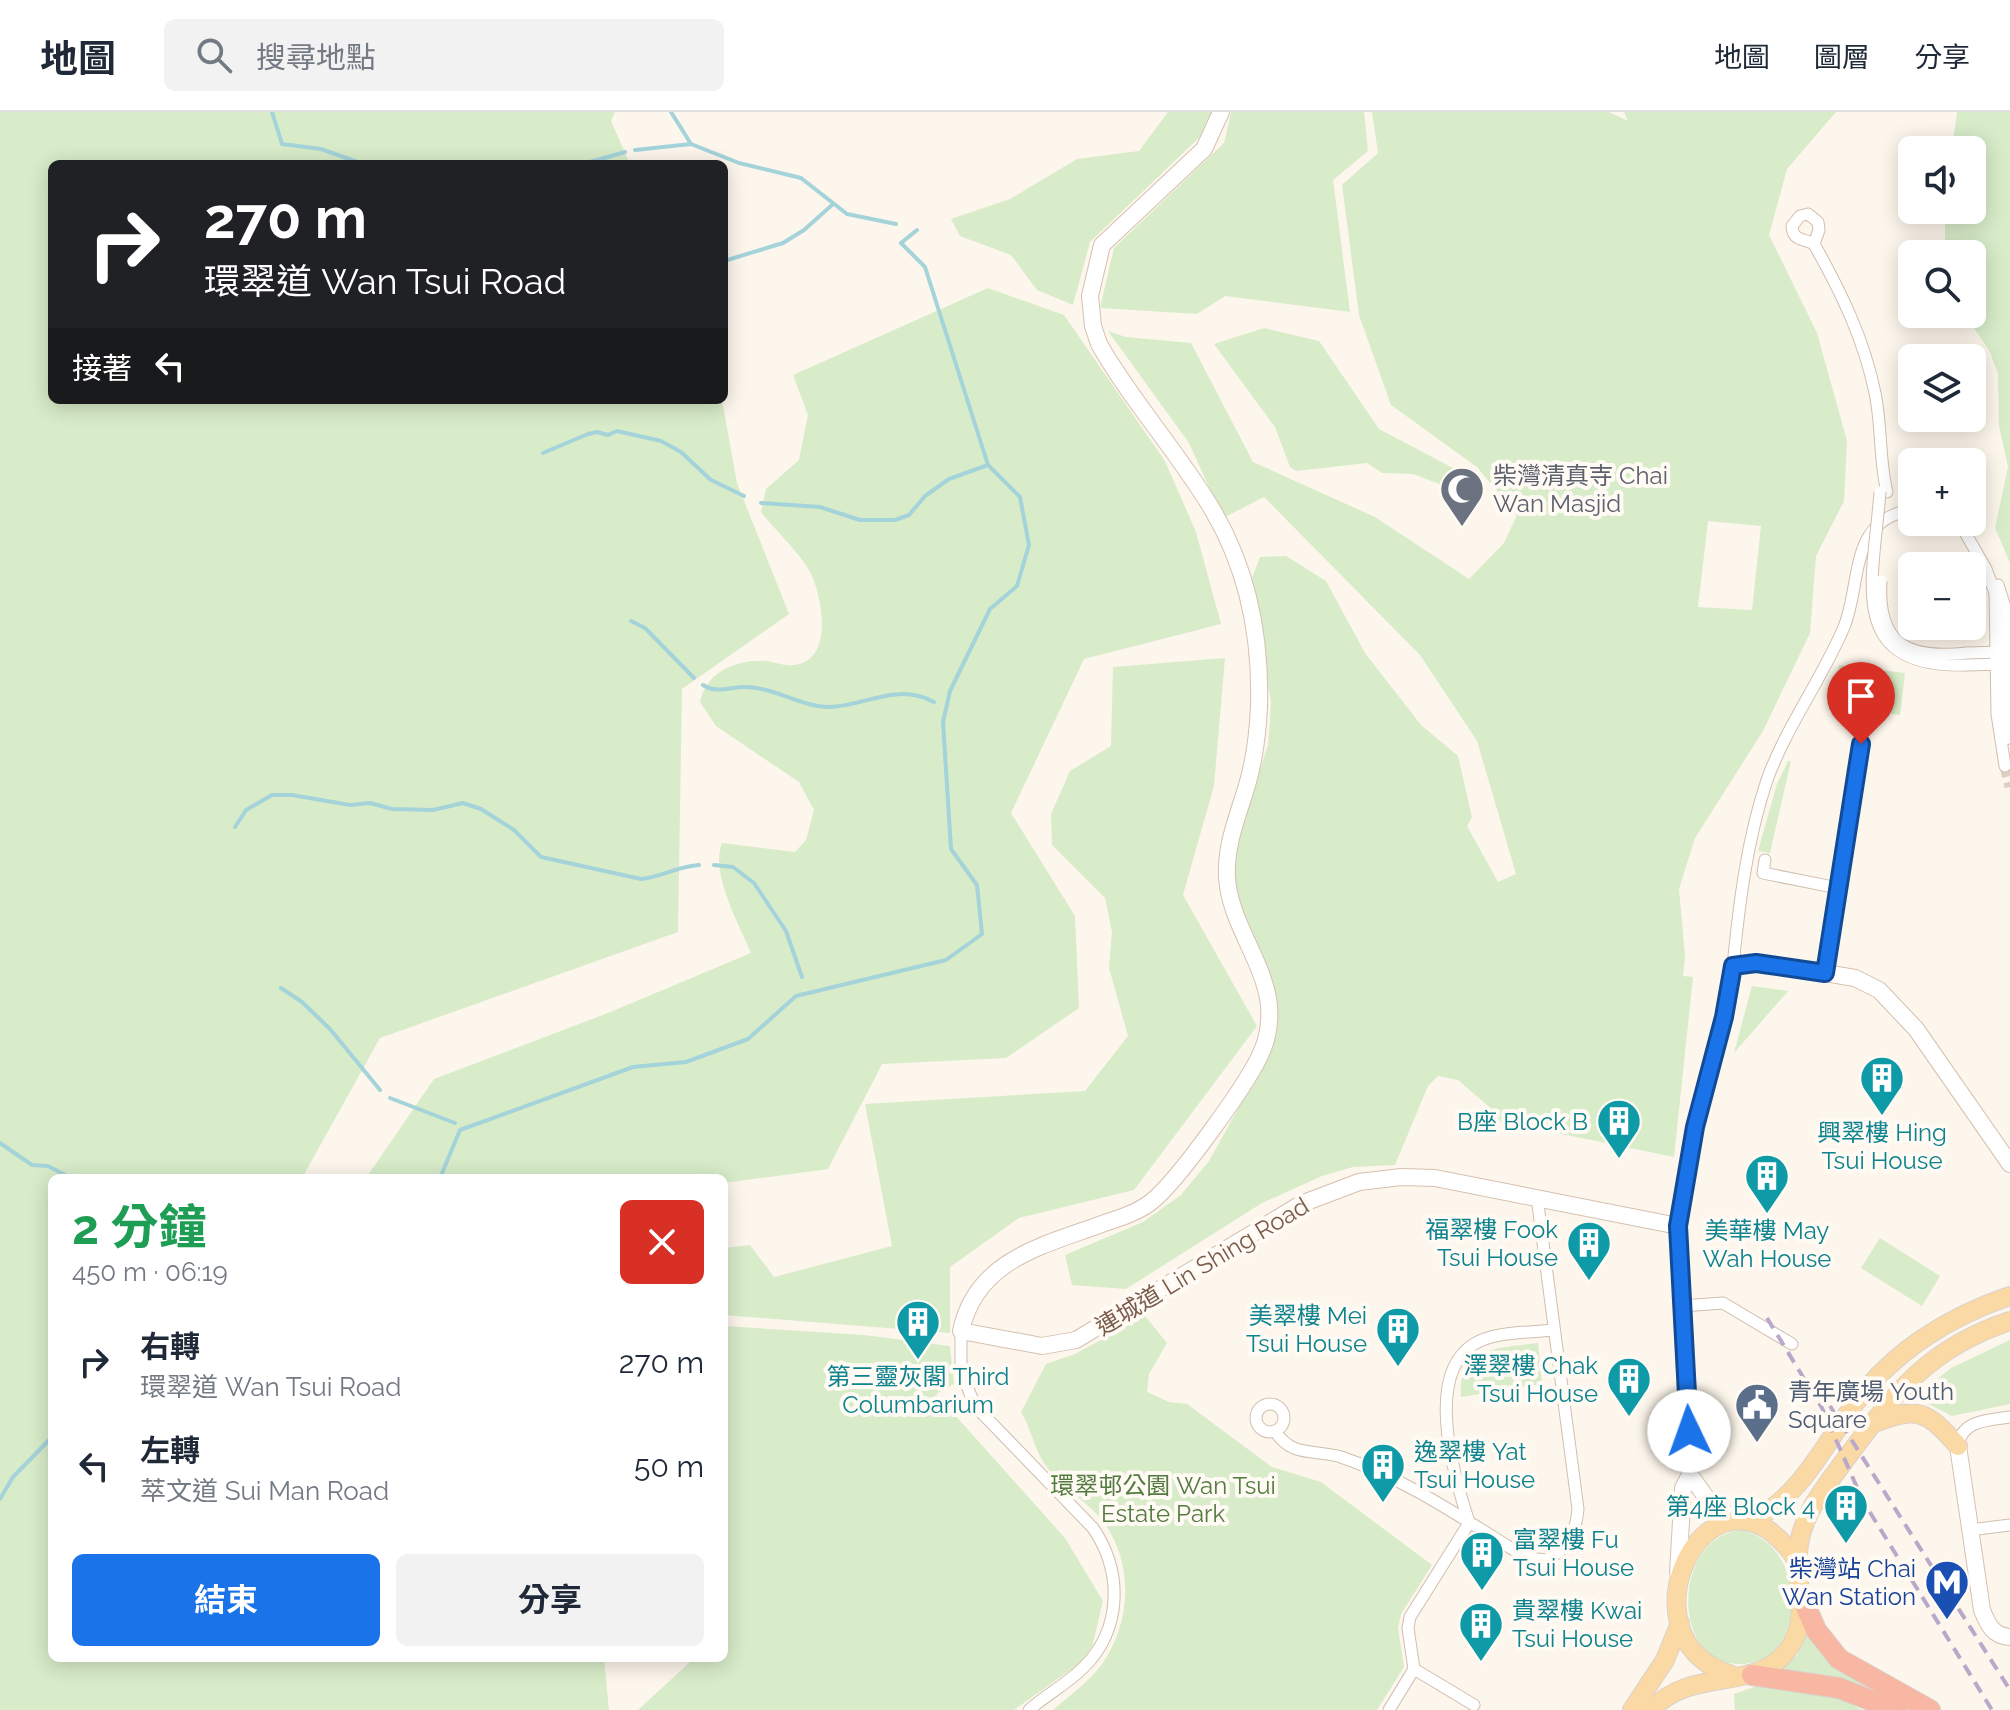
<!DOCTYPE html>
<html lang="zh-TW">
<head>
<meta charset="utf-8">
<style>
  body { margin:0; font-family:Raleway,"Noto Sans TC",sans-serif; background:#f2f2f3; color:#1f2937; height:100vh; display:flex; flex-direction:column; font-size:30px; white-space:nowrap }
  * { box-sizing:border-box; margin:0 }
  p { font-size:26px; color:#747a83 }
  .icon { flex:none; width:44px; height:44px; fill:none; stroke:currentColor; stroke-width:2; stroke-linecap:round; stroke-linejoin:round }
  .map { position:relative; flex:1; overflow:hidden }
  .details { position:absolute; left:48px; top:1062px; width:680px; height:488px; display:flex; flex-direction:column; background:#fff; border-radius:12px; box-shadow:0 4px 20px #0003 }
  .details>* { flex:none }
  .hud { position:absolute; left:48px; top:48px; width:680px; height:244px; border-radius:12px; box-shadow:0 4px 20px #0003; background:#202124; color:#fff; overflow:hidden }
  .buttons { position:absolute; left:1898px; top:24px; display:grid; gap:16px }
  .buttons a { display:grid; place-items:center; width:88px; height:88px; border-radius:12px; background:#fff; box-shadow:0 4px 20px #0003; font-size:40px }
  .pin { position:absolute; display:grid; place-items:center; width:68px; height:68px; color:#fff; margin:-82px -34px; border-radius:50% 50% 50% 0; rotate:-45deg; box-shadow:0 0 8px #0007 }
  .pin .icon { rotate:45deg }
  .me { position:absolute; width:88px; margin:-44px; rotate:357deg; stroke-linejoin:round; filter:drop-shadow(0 0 6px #0008) }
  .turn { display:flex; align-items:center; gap:28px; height:168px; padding:0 24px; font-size:36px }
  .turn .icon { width:104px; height:104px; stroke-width:2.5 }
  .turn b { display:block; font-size:56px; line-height:68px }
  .then { display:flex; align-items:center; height:76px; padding:0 24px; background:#0003; gap:16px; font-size:30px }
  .round { display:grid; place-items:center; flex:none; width:84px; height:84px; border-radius:12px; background:#f2f2f3 }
  .overview { display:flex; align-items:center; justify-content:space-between; height:136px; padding:0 24px }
  h1 { font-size:48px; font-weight:700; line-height:60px; color:#1e9e55 }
  .cta { display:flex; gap:16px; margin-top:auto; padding:16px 24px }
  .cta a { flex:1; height:92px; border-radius:12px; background:#1a73e8; color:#fff; font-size:32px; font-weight:700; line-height:92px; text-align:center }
  .cta a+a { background:#f2f2f3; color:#1f2937 }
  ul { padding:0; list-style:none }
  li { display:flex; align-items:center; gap:24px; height:104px; padding:0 24px }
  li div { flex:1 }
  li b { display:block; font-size:30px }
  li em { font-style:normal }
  header { display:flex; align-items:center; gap:48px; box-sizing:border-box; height:112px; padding:0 40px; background:#fff; border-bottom:2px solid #e0e1e3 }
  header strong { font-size:38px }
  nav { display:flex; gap:44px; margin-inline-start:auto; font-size:28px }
  .search { width:560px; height:72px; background:#f2f2f3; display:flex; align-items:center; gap:20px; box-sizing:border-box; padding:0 28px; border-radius:12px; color:#747a83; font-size:30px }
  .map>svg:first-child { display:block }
  .green { fill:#d8ecc9; fill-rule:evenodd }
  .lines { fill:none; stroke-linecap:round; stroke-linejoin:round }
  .stream { stroke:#a5d3da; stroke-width:4 }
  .street-tunnel { stroke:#dcd0c4; stroke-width:11; stroke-dasharray:11 5.5; stroke-linecap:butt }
  .street-casing { stroke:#d1beb0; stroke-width:13 }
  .secondary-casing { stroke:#d6c0b0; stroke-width:18 }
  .primary-casing { stroke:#dad1cd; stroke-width:20 }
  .highway-casing { stroke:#dad1cd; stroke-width:22 }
  .street { stroke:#fff; stroke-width:11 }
  .secondary { stroke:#fff; stroke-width:16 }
  .primary { stroke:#fbd9a5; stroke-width:18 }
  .highway { stroke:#f7b7a3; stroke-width:20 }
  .rail { stroke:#b9a8c9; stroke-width:4; stroke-dasharray:12 8; stroke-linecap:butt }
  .street-bridge-casing { stroke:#d1beb0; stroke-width:13; stroke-linecap:butt }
  .street-bridge { stroke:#fff; stroke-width:11 }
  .route-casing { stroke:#114b97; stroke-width:20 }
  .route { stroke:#1a73e8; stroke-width:14 }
  .labels { text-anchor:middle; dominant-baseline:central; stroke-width:8; stroke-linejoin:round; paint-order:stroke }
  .worship-label { font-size:24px; fill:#5b616d; stroke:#fffaf3; text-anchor:start }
  .culture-label { font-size:24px; fill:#0d838f; stroke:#fffaf3; text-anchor:end }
  .street-label { font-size:24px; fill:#7a5c4d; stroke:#fffaf3 }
  .service-label { font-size:24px; fill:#4e5e75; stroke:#fffaf3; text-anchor:start }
  .park-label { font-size:24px; fill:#537a41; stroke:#fffaf3 }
  .transit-label { font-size:24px; fill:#164399; stroke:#fffaf3; text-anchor:end }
</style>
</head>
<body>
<header>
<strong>地圖</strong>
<div class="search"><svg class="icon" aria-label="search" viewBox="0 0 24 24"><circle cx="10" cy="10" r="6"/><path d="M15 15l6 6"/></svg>搜尋地點</div>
<nav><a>地圖</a><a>圖層</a><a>分享</a></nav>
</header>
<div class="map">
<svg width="2010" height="1598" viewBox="0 0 2010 1598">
  <rect width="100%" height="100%" fill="#fdf6ec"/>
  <g class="green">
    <path d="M 0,0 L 615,0 L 611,9 L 630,52 L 52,52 L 52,288 L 722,288 L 737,371 L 789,502 L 682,577 L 678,820 L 380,926 L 302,1066 L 52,1066 L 52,1546 L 604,1546 L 609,1598 L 0,1598 Z"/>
    <path d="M 1168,0 L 1212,0 L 1205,20 L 1090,130 L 1073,193 L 1037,178 L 1011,143 L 960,124 L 951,107 L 1010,87 L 1077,47 L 1139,39 Z"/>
    <path d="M 1231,0 L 1364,0 L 1368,39 L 1333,68 L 1350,200 L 1225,184 L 1197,202 L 1100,196 L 1114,136 L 1224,31 Z"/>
    <path d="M 1372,0 L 1609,0 L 1628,9 L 1624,0 L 1836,0 L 1787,57 L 1769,123 L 1817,221 L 1847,329 L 1844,389 L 1816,444 L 1810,521 L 1763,619 L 1695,726 L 1679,777 L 1685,844 L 1683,864 L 1693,865 L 1674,1045 L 1484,1006 L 1487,993 L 1458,968 L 1438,964 L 1428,974 L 1395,1053 L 1353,1055 L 1322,1064 L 1262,1091 L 1126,1177 L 1072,1173 L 1065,1143 L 1143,1110 L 1181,1083 L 1209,1049 L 1264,950 L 1276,894 L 1237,793 L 1233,738 L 1268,633 L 1270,609 L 1271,589 L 1249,474 L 1260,445 L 1286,444 L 1326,469 L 1365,541 L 1421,613 L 1458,644 L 1472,705 L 1467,714 L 1498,770 L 1516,762 L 1477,629 L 1420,543 L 1264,385 L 1223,406 L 1189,331 L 1108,219 L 1126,225 L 1191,231 L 1253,350 L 1375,405 L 1469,467 L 1504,431 L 1517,403 L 1477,355 L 1391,293 L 1359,203 L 1342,73 L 1378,41 ZM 1708,409 L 1761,414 L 1752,498 L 1698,495 Z"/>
    <path d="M 1957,0 L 2010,0 L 2010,451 L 1995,416 L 2008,355 L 1999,314 L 1998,262 L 1990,240 L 1965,202 L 1972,202 L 1972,142 L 1945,142 L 1945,98 L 1972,98 L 1972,38 L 1952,38 Z"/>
    <path d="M 988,176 L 1064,203 L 1165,349 L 1196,420 L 1221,512 L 1084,547 L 1011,701 L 1075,804 L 1079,896 L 1006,946 L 882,952 L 828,1057 L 724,1071 L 724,1066 L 366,1066 L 434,967 L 608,901 L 751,841 C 739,812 710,761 722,731 L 795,740 L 806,728 L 814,698 L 799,670 L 716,614 L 700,590 C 706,560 737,547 766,549 C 779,551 789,556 802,551 C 832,540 822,485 811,462 C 802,443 775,418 761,400 L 766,377 L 799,348 L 808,303 L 793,263 Z"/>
    <path d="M 1264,216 L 1319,229 L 1379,317 L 1468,364 L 1458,379 L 1413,362 L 1382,361 L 1367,351 L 1296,359 L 1290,355 L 1275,315 L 1214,232 Z"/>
    <path d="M 1225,546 L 1214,674 L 1183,783 L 1257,914 L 1134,1078 L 1019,1106 L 950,1155 L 950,1221 L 724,1203 L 724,1136 L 750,1133 L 774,1165 L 892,1134 L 865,992 L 1085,979 L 1128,924 L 1109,856 L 1112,820 L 1105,786 L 1052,733 L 1051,702 L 1070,659 L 1111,634 L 1113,555 Z"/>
    <path d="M 1839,553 L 1905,561 L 1900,603 L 1834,595 Z"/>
    <path d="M 1788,649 L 1791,649 L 1770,741 L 1758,739 L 1777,672 Z"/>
    <path d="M 1752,874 L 1788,879 L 1734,941 Z"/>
    <path d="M 1880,1126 L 1940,1164 L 1922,1194 L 1861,1156 Z"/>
    <path d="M 1145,1204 L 1167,1231 L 1149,1262 L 1147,1280 L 1169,1290 L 1187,1292 L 1272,1355 L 1321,1370 L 1432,1453 L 1401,1502 L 1398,1516 L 1404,1555 L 1377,1598 L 1053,1598 C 1069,1584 1090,1569 1102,1552 C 1131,1511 1134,1454 1105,1412 C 1088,1388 1055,1372 1041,1346 C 1033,1331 1030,1315 1021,1300 L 1046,1252 L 1075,1242 Z"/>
    <path d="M 724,1214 L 864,1223 L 950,1234 L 954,1272 L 936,1282 L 1065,1426 L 1103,1489 L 1092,1535 L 1079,1552 L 1014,1598 L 638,1598 L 690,1550 L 688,1546 L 724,1546 Z"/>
    <path d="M 2010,1228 L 2010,1292 L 1952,1304 L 1915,1285 L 1951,1256 Z"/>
    <path d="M 1538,1231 L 1542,1272 L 1461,1285 C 1456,1234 1501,1236 1538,1231 Z"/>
    <path d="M 1741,1418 C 1809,1432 1810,1552 1739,1552 C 1670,1552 1672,1425 1741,1418 Z"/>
    <path d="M 1807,1521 L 1907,1590 L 1776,1559 L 1797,1544 Z"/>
    <path d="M 1757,1574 L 1834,1583 L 1862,1598 L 1735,1598 L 1734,1582 Z"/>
  </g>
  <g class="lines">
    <g class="stream">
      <path d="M 272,0 L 282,32 L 321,37 L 363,52"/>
      <path d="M 671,0 L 691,32"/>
      <path d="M 635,38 L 691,32 L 739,51 L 801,66 L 847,102 L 896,112"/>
      <path d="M 583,52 L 625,40"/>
      <path d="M 724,149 L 783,131 L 804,118 L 832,93"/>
      <path d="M 543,341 L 588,322 L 597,320 L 608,323 L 617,319 L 661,329 L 681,340 L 711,368 L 744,384"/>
      <path d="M 761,391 L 820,395 L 860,408 L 895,408 L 909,403 L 925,384 L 949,367 L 988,353"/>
      <path d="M 631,509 L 645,516 L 694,566"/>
      <path d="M 703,573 C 717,582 730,575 745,575 C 775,575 803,596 830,595 C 866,594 896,570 934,590"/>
      <path d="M 235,715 L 246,698 L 272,683 L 292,683 L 350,693 L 370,691 L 392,697 L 433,698 L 463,691 L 481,697 L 514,718 L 541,745 L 641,767 C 661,765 679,754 699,753"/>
      <path d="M 714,753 L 733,755 L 754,771 L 786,819 L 802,865"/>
      <path d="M 281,876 L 302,890 L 330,917 L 380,978"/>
      <path d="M 390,986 L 455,1011"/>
      <path d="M 0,1031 L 32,1053 L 48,1054 L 71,1066"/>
      <path d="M 440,1066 L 460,1018 L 633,955 L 686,950 L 748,927 L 796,884 L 946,848 L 982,822 L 977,773 L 951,737 L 943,610 L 950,579 L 990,497 L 1017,474 L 1029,433 L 1020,385 L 988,353 L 925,155 L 901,131 L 917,118"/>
      <path d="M 0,1387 L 13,1365 L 52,1325"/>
    </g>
    <path class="street-tunnel" d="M 2005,654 L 2010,675"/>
    <g class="street-casing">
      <g id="street">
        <path d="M 1814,132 C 1804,126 1793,130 1792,114 L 1800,104 L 1808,102 L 1818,110 L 1819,118 L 1814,132 C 1841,180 1864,227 1875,281 C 1882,314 1879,348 1887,380"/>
        <path d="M 1959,410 L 1986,457 L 1995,481 L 1997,602 L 2005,654"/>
        <path d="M 1998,473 L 2006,498 L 2006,627"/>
        <path d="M 1967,541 L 2002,540"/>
        <path d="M 1966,553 L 2002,552"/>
        <path d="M 1765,748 L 1763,761 L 1838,776"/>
        <path d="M 1733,854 C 1739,793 1747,727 1767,668 C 1786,615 1822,567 1844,515 C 1862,471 1848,407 1912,398"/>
        <path d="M 1825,861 L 1861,632"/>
        <path d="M 1682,1194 L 1723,1191 L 1792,1232"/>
        <path d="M 961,1219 L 961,1259 L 975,1294 L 1093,1416 C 1123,1460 1122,1517 1084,1555 C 1067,1572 1046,1583 1029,1598"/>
        <circle cx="1270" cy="1306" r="14"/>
        <path d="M 1275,1319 C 1292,1346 1314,1337 1341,1345 C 1409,1368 1466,1409 1527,1446 L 1546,1448 C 1568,1437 1576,1421 1578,1397 L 1537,1085"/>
        <path d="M 1958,1334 C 1961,1308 1989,1308 2010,1305"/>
        <path d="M 1469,1410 C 1454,1365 1424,1263 1474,1232 C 1495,1219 1529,1221 1553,1218"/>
        <path d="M 1970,1418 L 2010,1413"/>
        <path d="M 1414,1557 L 1474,1593"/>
        <path d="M 1389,1598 L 1414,1557 L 1408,1516 L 1410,1505 L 1469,1411"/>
      </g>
    </g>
    <g class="secondary-casing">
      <g id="secondary">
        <path d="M 1221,0 L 1204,37 L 1102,133 L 1090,184 L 1093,214 L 1099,232 C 1132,290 1178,340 1212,397 C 1247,456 1261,525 1259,594 C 1258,618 1255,643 1249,666 C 1240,700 1225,730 1227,766 C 1230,809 1260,844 1268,886 C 1271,903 1269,923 1262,939 C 1250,969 1176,1071 1151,1090 C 1137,1101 1119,1106 1102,1112 C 1042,1134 976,1148 961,1219 L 1042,1234 L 1076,1228 L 1301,1092 L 1359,1070 L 1401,1065 L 1435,1066 L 1678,1114"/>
        <path d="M 1958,1334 L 1982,1498 C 1988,1513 1993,1524 2010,1525"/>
        <path d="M 1690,1363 L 1711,1392 L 1736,1408"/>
        <path d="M 1678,1460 L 1683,1376 L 1690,1363 L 1678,1114 L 1695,1015 L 1724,905 L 1733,854 L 1756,851 L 1825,861 L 1855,866 L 1879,878 L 1916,917 L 2010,1052"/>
      </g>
    </g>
    <g class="primary-casing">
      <g id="primary">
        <path d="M 1872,1312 C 1918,1294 1926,1298 1958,1334"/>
        <path d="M 1752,1408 C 1800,1386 1825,1331 1856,1290 C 1894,1239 1950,1204 2010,1184"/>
        <path d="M 1732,1563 C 1611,1527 1713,1322 1798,1450"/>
        <path d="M 1632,1598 L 1665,1548 L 1680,1511"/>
        <path d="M 1651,1598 C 1692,1554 1754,1581 1787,1539 C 1813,1506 1793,1469 1799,1432 C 1804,1399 1826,1374 1845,1348 C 1894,1282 1928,1236 2010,1209"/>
      </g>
    </g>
    <g class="highway-casing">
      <g id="highway">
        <path d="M 1802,1486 L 1816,1518 L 1839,1547 L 1930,1598"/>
        <path d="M 1752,1563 L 1839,1576 L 1896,1598"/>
      </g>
    </g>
    <use href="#street" class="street"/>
    <use href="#secondary" class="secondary"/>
    <use href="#primary" class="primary"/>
    <use href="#highway" class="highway"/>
    <g class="rail">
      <path d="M 1767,1206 L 1822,1296 L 1863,1389 L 1992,1598"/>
      <path d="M 1830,1294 L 2010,1578"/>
    </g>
    <g class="street-bridge-casing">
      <g id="street-bridge">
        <path d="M 1880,380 C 1874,466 1843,557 1966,553"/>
        <path d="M 1881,469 C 1877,534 1909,547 1967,541"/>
      </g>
    </g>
    <use href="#street-bridge" class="street-bridge"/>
  </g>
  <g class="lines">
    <g class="route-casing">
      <path id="route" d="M 1689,1319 L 1678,1114 L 1695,1015 L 1724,905 L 1733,854 L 1756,851 L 1825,861 L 1861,632"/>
    </g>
    <use href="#route" class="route"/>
  </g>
  <defs>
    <g id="mosque-pin" transform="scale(2.3)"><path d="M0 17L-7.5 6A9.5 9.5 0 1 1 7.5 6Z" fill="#6b7280" stroke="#fffaf3"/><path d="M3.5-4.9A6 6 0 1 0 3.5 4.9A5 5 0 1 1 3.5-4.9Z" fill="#fff"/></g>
    <g id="building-pin" transform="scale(2.3)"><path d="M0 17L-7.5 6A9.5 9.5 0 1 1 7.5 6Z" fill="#0f9aa8" stroke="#fffaf3"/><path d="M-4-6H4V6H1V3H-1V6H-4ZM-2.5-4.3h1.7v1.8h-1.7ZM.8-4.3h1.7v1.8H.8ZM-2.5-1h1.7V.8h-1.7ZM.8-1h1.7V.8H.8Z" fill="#fff"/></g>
    <g id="civic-pin" transform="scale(2.3)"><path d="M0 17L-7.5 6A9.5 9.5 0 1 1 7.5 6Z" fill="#5c6f8a" stroke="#fffaf3"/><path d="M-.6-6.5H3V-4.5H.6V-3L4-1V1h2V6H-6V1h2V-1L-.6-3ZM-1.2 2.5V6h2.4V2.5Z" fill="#fff"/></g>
    <g id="metro-pin" transform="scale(2.3)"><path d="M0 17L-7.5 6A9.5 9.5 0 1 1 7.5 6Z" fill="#1a4fb4" stroke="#fffaf3"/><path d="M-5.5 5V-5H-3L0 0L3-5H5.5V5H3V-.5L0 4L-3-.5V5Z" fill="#fff"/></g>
  </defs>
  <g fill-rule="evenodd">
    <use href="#mosque-pin" x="1462" y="377"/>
    <use href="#building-pin" x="1882" y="966"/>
    <use href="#building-pin" x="1619" y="1009"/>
    <use href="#building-pin" x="1767" y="1064"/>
    <use href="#building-pin" x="1589" y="1131"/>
    <use href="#building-pin" x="918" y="1210"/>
    <use href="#building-pin" x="1398" y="1217"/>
    <use href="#building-pin" x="1629" y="1267"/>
    <use href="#civic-pin" x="1757" y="1293"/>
    <use href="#building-pin" x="1383" y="1353"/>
    <use href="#building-pin" x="1846" y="1394"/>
    <use href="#building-pin" x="1482" y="1441"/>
    <use href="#metro-pin" x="1947" y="1470"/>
    <use href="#building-pin" x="1481" y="1512"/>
  </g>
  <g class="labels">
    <g class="worship-label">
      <text x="1493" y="363">柴灣清真寺 Chai<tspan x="1493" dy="28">Wan Masjid</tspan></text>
    </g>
    <g class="culture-label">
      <text x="1588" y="1009">B座 Block B</text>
      <text x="1882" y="1020" text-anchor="middle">興翠樓 Hing<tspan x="1882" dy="28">Tsui House</tspan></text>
      <text x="1558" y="1117">福翠樓 Fook<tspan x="1558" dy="28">Tsui House</tspan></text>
      <text x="1767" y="1118" text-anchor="middle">美華樓 May<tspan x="1767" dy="28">Wah House</tspan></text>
      <text x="1367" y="1203">美翠樓 Mei<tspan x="1367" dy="28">Tsui House</tspan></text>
      <text x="1598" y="1253">澤翠樓 Chak<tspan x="1598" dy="28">Tsui House</tspan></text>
      <text x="918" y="1264" text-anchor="middle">第三靈灰閣 Third<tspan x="918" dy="28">Columbarium</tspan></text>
      <text x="1414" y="1339" text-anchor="start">逸翠樓 Yat<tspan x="1414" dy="28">Tsui House</tspan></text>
      <text x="1815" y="1394">第4座 Block 4</text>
      <text x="1513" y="1427" text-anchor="start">富翠樓 Fu<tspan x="1513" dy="28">Tsui House</tspan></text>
      <text x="1512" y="1498" text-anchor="start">貴翠樓 Kwai<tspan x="1512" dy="28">Tsui House</tspan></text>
    </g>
    <g class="street-label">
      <text transform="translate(1202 1154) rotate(-31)">連城道 Lin Shing Road</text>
    </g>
    <g class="service-label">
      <text x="1788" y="1279">青年廣場 Youth<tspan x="1788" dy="28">Square</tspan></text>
    </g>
    <g class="park-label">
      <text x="1163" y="1373">環翠邨公園 Wan Tsui<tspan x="1163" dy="28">Estate Park</tspan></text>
    </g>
    <g class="transit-label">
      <text x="1916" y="1456">柴灣站 Chai<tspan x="1916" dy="28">Wan Station</tspan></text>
    </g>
  </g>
</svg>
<div class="buttons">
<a><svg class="icon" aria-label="sound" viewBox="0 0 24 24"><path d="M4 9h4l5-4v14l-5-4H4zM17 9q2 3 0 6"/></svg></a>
<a><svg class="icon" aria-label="search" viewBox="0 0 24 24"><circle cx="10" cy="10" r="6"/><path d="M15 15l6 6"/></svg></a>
<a><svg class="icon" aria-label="layers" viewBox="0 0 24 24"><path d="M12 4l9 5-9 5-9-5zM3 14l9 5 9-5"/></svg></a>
<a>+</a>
<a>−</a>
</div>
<div class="pin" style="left:1861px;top:632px;background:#d93025"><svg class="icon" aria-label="arrive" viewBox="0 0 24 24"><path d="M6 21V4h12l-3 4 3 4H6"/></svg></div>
<svg class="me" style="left:1689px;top:1319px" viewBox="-20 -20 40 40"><circle r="19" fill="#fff"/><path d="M0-13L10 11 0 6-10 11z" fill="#1a73e8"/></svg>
<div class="hud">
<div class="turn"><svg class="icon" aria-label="right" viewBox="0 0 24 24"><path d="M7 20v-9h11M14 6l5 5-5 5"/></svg><div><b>270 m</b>環翠道 Wan Tsui Road</div></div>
<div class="then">接著<svg class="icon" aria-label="left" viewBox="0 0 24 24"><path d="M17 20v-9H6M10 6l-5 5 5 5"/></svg></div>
</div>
<section class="details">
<div class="overview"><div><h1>2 分鐘</h1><p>450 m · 06:19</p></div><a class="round" style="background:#d93025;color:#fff"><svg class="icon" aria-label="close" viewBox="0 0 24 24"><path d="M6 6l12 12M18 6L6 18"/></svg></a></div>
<ul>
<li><svg class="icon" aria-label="right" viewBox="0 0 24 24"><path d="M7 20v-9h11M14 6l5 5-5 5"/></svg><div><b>右轉</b><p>環翠道 Wan Tsui Road</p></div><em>270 m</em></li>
<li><svg class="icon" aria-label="left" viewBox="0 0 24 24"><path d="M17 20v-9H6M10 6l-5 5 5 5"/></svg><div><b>左轉</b><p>萃文道 Sui Man Road</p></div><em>50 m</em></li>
</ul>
<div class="cta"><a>結束</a><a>分享</a></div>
</section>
</div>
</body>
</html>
